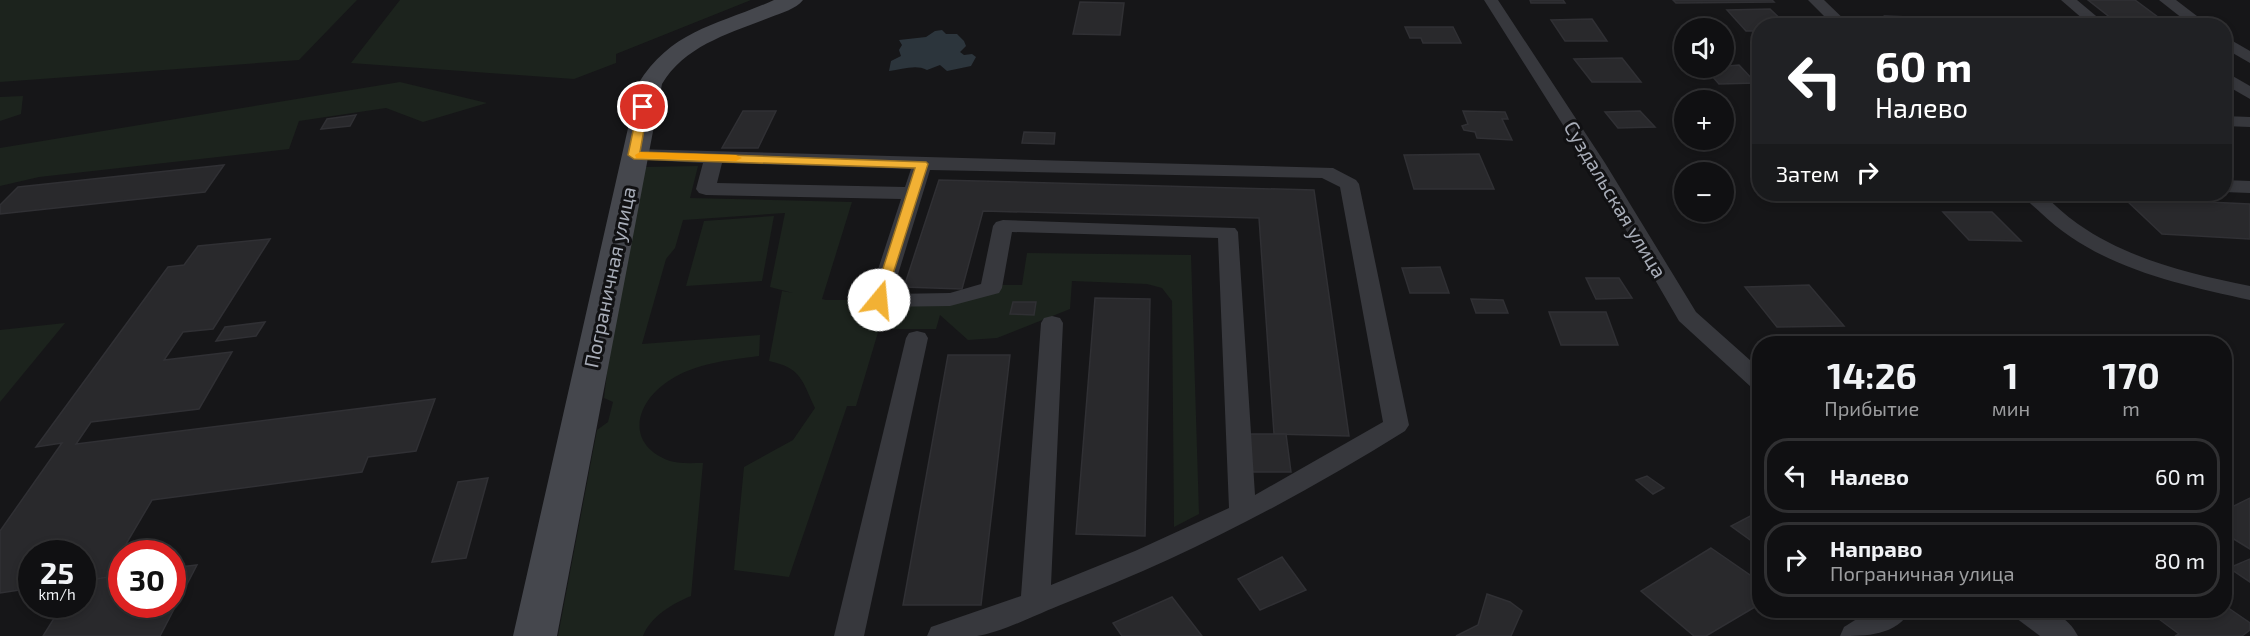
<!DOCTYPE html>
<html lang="ru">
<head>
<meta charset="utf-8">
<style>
  body { margin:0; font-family:"Exo 2",sans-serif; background:#1e1e20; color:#f1f3f6; height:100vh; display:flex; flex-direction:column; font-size:22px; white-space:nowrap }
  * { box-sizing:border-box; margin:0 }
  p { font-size:20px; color:#9c9d9f }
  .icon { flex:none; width:33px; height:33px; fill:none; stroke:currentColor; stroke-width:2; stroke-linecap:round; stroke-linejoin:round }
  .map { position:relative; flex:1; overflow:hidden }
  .drawer { position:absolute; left:1752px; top:336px; width:480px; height:282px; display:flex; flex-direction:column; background:#101012; border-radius:24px; box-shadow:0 3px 9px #0003,0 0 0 2px #303032 }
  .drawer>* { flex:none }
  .banner { position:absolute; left:1752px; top:18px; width:480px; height:183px; border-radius:24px; box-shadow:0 3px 9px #0003,0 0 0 2px #303032; background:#202124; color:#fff; overflow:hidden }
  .fabs { position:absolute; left:1674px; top:18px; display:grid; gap:12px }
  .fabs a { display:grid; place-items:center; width:60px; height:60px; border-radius:50%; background:#101012; box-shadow:0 3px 9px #0003,0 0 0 2px #303032; font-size:30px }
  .speed { position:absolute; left:18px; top:540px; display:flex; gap:12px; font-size:30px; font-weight:700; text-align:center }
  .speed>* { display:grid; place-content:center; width:78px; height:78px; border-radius:50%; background:#101012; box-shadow:0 3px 9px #0003,0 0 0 2px #303032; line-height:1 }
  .speed small { font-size:15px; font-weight:400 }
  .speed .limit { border:9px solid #d22; background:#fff; color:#111 }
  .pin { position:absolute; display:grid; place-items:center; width:51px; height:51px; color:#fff; margin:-26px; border:3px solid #fff; border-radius:50%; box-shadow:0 2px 6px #0007 }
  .me { position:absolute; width:66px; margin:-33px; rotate:17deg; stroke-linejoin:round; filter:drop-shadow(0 0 4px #0008) }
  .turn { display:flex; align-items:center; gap:21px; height:126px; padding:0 24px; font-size:27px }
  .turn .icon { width:78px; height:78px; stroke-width:2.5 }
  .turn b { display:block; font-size:42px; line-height:51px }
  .then { display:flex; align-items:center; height:57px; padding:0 24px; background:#0003; gap:12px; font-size:22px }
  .eta { display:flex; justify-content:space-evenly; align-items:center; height:102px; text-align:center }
  .eta b { font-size:36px; font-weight:700; line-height:42px }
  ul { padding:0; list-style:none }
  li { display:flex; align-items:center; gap:18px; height:75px; margin:0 12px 9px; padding:0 12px; border:3px solid #303032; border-radius:24px }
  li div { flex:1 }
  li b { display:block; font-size:22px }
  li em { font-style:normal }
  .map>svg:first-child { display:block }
  .green { fill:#1c231d }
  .water { fill:#2c353c }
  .building { fill:#29292c; stroke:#303034; stroke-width:1.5 }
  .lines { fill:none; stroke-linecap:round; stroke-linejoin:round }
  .street { fill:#37383d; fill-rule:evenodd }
  .secondary { fill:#45474d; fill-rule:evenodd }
  .route { fill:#f2b134; stroke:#9d7322; stroke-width:1.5 }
  .slow { fill:#f59e0b }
  .labels { text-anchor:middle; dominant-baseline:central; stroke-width:6; stroke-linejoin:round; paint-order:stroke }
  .street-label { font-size:20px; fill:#a8adb8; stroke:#111113 }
</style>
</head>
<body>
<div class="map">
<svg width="2250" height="636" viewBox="0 0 2250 636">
  <rect width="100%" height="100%" fill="#161618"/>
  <g class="green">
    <path d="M 0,0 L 357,0 L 299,60 L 0,82 Z"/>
    <path d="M 400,0 L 751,0 L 616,54 L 616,63 L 574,79 L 351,63 Z"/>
    <path d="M 400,82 L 487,103 L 423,122 L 386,108 L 299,121 L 289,149 L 39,177 L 0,186 L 0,148 Z"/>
    <path d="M 23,96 L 21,114 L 0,121 L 0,97 Z"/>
    <path d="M 698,166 L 690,198 L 852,202 L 822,299 L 826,300 L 942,300 L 1003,285 L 1022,285 L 1027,253 L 1191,255 L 1199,514 L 1174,527 L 1172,301 L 1162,288 L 1147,284 L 1072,281 L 1070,309 L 997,338 L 968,340 L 940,315 L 936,329 L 879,329 L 856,406 L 847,406 L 789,577 L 734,570 L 744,467 L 793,440 L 815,408 C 802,381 802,368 769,361 L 782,291 L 793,293 L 770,287 L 785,213 L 683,220 L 675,248 L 666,259 L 642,344 L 760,335 L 759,356 C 729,360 696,363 670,380 C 635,402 624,444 670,461 C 680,464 692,463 703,463 L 691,596 C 672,604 651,616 643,636 L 558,636 L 597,430 L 608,422 L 613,402 L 604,398 L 611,340 L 645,167 Z"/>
    <path d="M 774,216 L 762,281 L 686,286 L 704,221 Z"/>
    <path d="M 65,323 L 0,402 L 0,330 Z"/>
  </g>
  <path class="water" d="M 942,30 L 946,34 L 957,34 L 964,41 L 966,46 L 960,52 L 964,55 L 972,54 L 976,57 L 971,66 L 947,71 L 940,65 L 927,70 C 915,64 902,70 889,71 L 891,61 L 901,56 L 899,50 L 902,45 L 899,40 L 926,37 L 935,31 Z"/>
  <g class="building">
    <path d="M 1530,0 L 1563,0 L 1565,3 L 1531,3 Z"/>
    <path d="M 1673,0 L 1772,0 L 1774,2 L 1676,3 Z"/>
    <path d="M 2088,0 L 2135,0 L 2170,26 L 2121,26 Z"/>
    <path d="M 1080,2 L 1124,3 L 1120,35 L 1073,34 Z"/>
    <path d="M 1770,9 L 1788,26 L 1760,26 L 1760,31 L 1746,31 L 1727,10 Z"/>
    <path d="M 1885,16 L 2034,22 L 2039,26 L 1895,26 Z"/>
    <path d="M 1592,19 L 1607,41 L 1565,41 L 1551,20 Z"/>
    <path d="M 1405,27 L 1453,27 L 1461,43 L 1423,43 L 1421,38 L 1410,38 Z"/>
    <path d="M 1622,58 L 1641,82 L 1592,82 L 1574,59 Z"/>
    <path d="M 1739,65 L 1756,83 L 1719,84 L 1705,68 Z"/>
    <path d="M 743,111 L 776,111 L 758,148 L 722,148 Z"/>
    <path d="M 1463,111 L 1505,112 L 1508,119 L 1502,119 L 1512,140 L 1477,138 L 1475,132 L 1464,130 L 1462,126 L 1468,124 Z"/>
    <path d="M 1640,111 L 1655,127 L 1618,128 L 1605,112 Z"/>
    <path d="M 356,115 L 350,126 L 321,129 L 327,119 Z"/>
    <path d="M 1024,132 L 1055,133 L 1054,144 L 1022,143 Z"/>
    <path d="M 1479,154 L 1494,189 L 1414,189 L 1404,155 Z"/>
    <path d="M 224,165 L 205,192 L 0,214 L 0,205 L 18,187 Z"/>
    <path d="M 939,180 L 1314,190 L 1349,436 L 1274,434 L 1259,218 L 983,211 L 962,289 L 904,287 Z"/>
    <path d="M 2124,198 L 2250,204 L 2250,239 L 2162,234 Z"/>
    <path d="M 1943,212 L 1992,212 L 2021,241 L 1969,240 Z"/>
    <path d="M 270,239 L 213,329 L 183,332 L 164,360 L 232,352 L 199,409 L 91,422 L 76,444 L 435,399 L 416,451 L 368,457 L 362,472 L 152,500 L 106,578 L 82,581 L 82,554 L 32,554 L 32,588 L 0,593 L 0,531 L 62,443 L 36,447 L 168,267 L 184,265 L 198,246 Z"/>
    <path d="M 1440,267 L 1449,293 L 1410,293 L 1402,268 Z"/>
    <path d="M 1586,278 L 1619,278 L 1632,298 L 1596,299 Z"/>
    <path d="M 1809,285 L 1844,326 L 1777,327 L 1745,287 Z"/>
    <path d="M 1095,298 L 1150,299 L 1145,536 L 1076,534 Z"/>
    <path d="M 1471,299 L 1503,300 L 1508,313 L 1476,313 Z"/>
    <path d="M 1013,302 L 1036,302 L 1034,315 L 1010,314 Z"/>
    <path d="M 1549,312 L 1606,312 L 1618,345 L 1561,345 Z"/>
    <path d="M 265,322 L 256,336 L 216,341 L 225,327 Z"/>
    <path d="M 948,355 L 1010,355 L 981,605 L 903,605 Z"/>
    <path d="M 1246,434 L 1286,434 L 1291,472 L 1249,472 Z"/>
    <path d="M 1647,476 L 1664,488 L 1653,494 L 1636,480 Z"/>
    <path d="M 488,478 L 466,558 L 432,562 L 458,482 Z"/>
    <path d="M 2250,498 L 2250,549 L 2224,533 L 2224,501 L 2234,506 Z"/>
    <path d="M 1760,511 L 1760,547 L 1731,526 Z"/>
    <path d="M 1711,548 L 1760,582 L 1760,604 L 1706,636 L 1694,636 L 1641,591 Z"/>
    <path d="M 1282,557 L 1306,590 L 1260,610 L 1238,579 Z"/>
    <path d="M 2250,559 L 2250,582 L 2229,568 Z"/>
    <path d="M 197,565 L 160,636 L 43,636 L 63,604 L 82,604 L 82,581 L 122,575 L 122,604 L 172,604 L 172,568 Z"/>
    <path d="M 1487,594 L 1510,602 L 1522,611 L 1511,636 L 1456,636 L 1478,625 Z"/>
    <path d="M 1172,597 L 1202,636 L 1122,636 L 1113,623 Z"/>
    <path d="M 2224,605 L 2250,623 L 2250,630 L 2242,636 L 2175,636 L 2179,634 L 2147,610 L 2224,610 Z"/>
  </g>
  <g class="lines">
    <g class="street">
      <path d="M 1484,0 L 1498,0 L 1605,163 L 1696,312 L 1760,369 L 1760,390 L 1751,387 L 1679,321 L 1587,163 Z"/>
      <path d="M 1808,0 L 1824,0 L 1851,26 L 1834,26 Z"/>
      <path d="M 2061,0 L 2077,0 L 2108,26 L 2091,26 Z"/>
      <path d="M 2159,0 L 2176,0 L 2210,26 L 2192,26 Z"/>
      <path d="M 2224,36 L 2250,51 L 2250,63 L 2224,48 Z"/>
      <path d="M 2224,71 L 2250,86 L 2250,99 L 2224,84 Z"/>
      <path d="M 2224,116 L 2250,117 L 2250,127 L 2224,126 Z"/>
      <path d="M 634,149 L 1333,168 L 1356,180 L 1359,184 L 1409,425 L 1405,431 C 1296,499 1183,558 1063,604 C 1040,613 1000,633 977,636 C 961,636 943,636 927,636 L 931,627 L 1021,596 L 1041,323 L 1044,318 L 1052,316 L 1060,318 L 1063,323 L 1051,585 L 1135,551 L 1229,508 L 1218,238 L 1012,232 L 1002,288 L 999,293 L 950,306 L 879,307 L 871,305 L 868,300 L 901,199 L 706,195 L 699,193 L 696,189 L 703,163 L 627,159 L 625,155 L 627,151 ZM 722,163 L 911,169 L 905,187 L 717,183 ZM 930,170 L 1322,178 L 1340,187 L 1383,422 L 1255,495 L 1238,232 L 1235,228 L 1003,220 L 996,222 L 993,226 L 981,284 L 950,293 L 892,294 Z"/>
      <path d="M 2224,180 L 2250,181 L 2250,193 L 2224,192 Z"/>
      <path d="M 2023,194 L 2043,194 C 2054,204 2065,215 2078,224 C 2128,259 2190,274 2250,286 L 2250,300 C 2177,284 2097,267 2041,213 C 2035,207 2026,201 2023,194 Z"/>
      <path d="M 917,331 L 925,333 L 928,338 L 864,636 L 834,636 L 906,338 L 909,333 Z"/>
      <path d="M 1871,610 L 1911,610 C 1896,636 1866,636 1840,636 L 1844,627 Z"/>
      <path d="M 2011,610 C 2039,610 2064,608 2078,636 L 2040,636 L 2016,618 Z"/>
    </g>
    <path class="secondary" d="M 774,0 L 803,0 C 796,9 781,13 771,17 C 731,33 685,45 662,84 L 557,636 L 513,636 L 638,84 C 672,29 719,25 774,0 Z"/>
  </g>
  <path class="route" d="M 643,103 L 648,107 L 640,152 L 926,162 L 928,164 L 884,302 L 875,302 L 873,300 L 915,168 L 634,159 L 628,155 L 638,107 Z"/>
  <path class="slow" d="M 640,152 L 736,155 L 742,158 L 736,161 L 636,158 L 635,155 Z"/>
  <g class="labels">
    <g class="street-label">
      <text transform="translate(1616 199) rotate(59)">Суздальская улица</text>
      <text transform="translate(609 277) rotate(-78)">Пограничная улица</text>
    </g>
  </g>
</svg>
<div class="fabs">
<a><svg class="icon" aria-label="sound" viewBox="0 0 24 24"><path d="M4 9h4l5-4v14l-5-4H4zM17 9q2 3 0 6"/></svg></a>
<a>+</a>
<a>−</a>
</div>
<div class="speed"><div>25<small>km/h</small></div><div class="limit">30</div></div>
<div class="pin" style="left:643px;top:107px;background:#d93025"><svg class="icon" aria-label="arrive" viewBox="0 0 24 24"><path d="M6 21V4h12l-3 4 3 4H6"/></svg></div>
<svg class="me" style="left:879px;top:300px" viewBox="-20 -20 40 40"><circle r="19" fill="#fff"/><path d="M0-13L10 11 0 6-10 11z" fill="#f2b134"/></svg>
<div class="banner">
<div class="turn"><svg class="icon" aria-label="left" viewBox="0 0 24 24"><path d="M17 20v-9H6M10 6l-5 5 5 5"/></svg><div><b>60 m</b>Налево</div></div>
<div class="then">Затем<svg class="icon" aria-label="right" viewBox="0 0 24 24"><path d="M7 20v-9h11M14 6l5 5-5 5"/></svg></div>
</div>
<section class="drawer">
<div class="eta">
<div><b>14:26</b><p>Прибытие</p></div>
<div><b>1</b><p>мин</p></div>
<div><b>170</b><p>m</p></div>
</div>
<ul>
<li><svg class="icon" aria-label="left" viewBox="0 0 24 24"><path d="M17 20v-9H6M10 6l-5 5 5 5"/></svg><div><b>Налево</b></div><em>60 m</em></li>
<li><svg class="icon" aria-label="right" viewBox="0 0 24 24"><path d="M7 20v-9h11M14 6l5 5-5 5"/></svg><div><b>Направо</b><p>Пограничная улица</p></div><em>80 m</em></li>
</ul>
</section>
</div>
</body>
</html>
